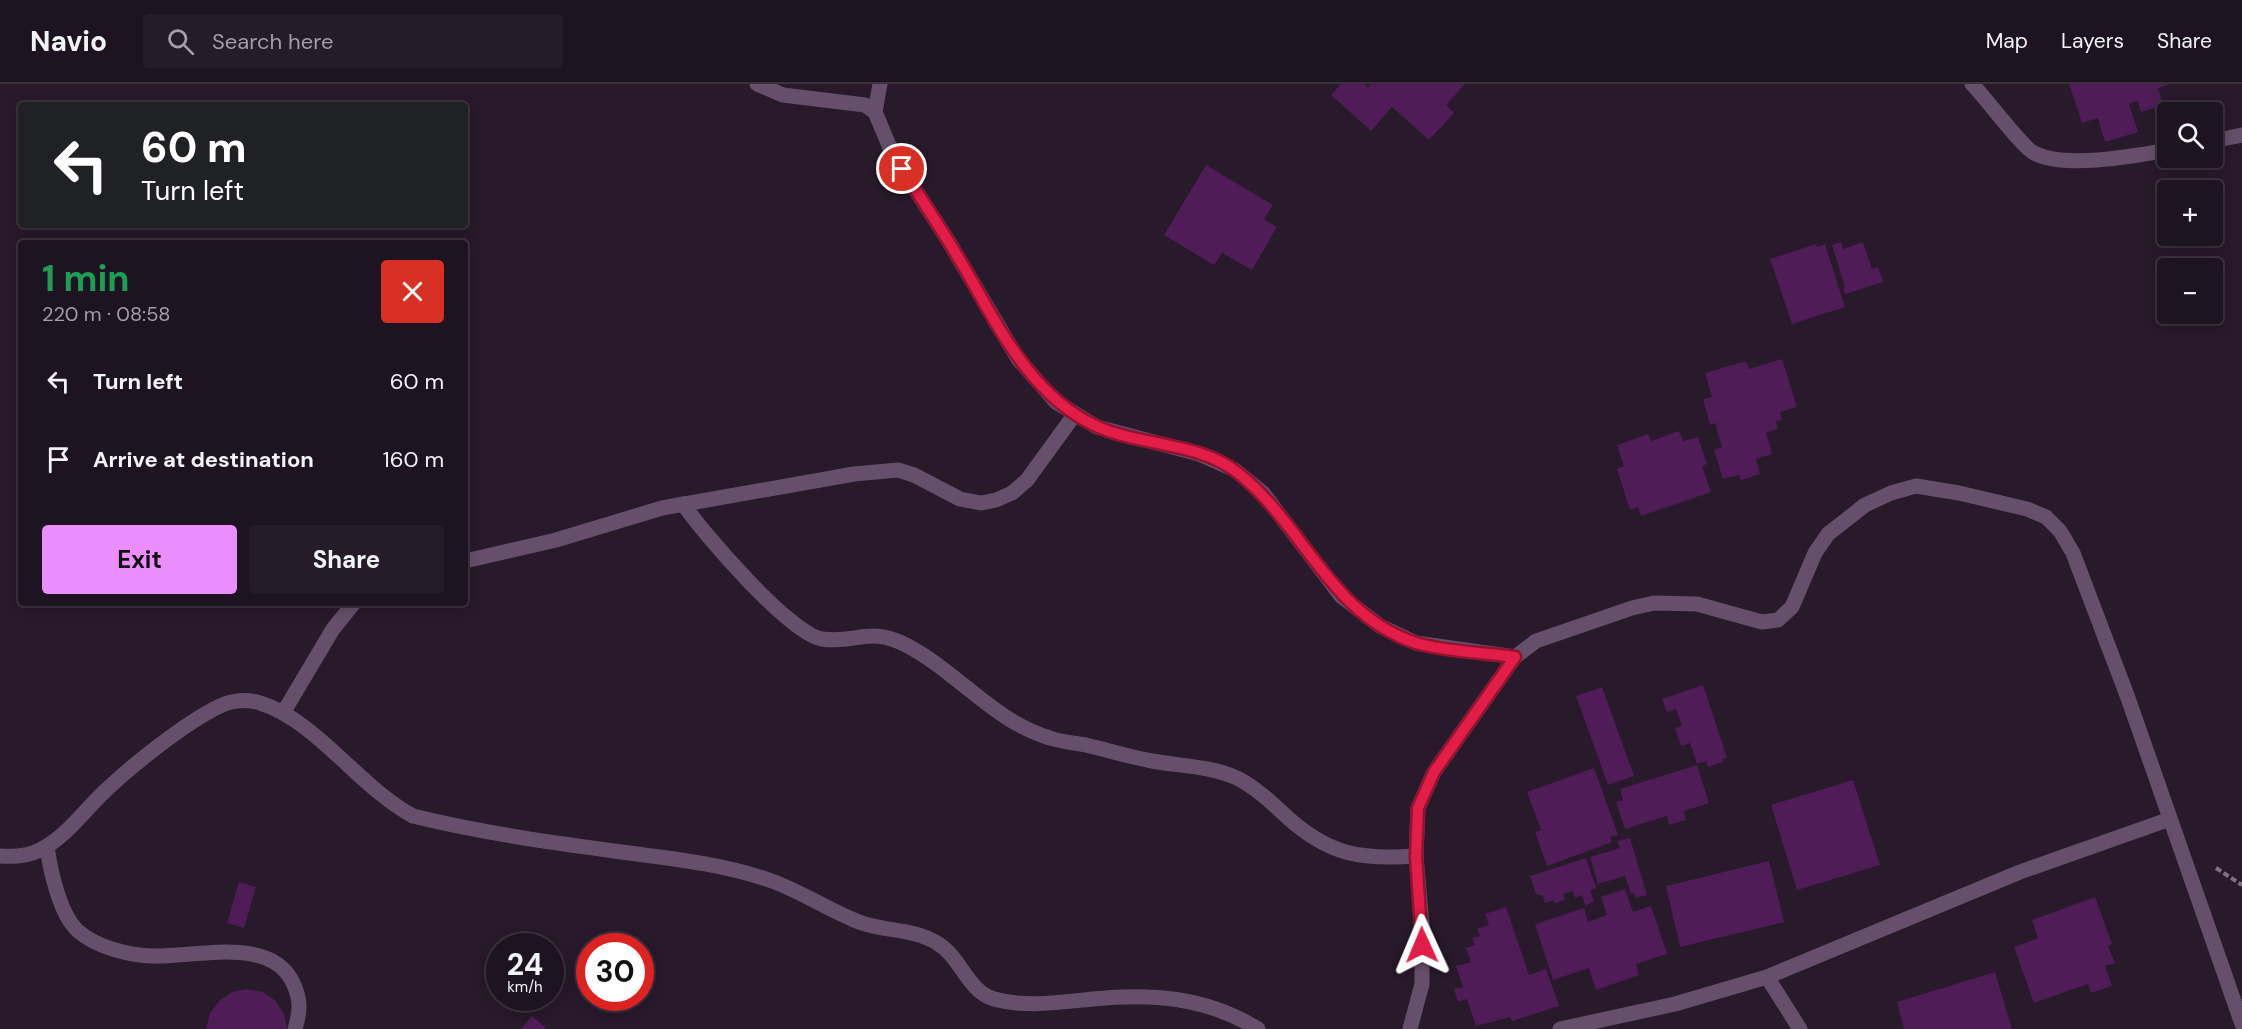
<!DOCTYPE html>
<html lang="en">
<head>
<meta charset="utf-8">
<style>
  body { margin:0; font-family:"DM Sans",sans-serif; background:#261c29; color:#f1f3f6; height:100vh; display:flex; flex-direction:column; font-size:22px; white-space:nowrap }
  * { box-sizing:border-box; margin:0 }
  p { font-size:20px; color:#a19ea5 }
  .icon { flex:none; width:33px; height:33px; fill:none; stroke:currentColor; stroke-width:2; stroke-linecap:round; stroke-linejoin:round }
  .map { position:relative; flex:1; overflow:hidden }
  .panel { position:absolute; left:18px; top:156px; width:450px; height:366px; display:flex; flex-direction:column; background:#1e1320; border-radius:6px; box-shadow:0 3px 15px #0003,0 0 0 2px #3c323e }
  .panel>* { flex:none }
  .guide { position:absolute; left:18px; top:18px; width:450px; height:126px; border-radius:6px; box-shadow:0 3px 15px #0003,0 0 0 2px #3c323e; background:#202124; color:#fff; overflow:hidden }
  .tools { position:absolute; left:2157px; top:18px; display:grid; gap:12px }
  .tools a { display:grid; place-items:center; width:66px; height:66px; border-radius:6px; background:#1e1320; box-shadow:0 3px 15px #0003,0 0 0 2px #3c323e; font-size:30px }
  .speed { position:absolute; left:486px; top:849px; display:flex; gap:12px; font-size:30px; font-weight:700; text-align:center }
  .speed>* { display:grid; place-content:center; width:78px; height:78px; border-radius:50%; background:#1e1320; box-shadow:0 3px 15px #0003,0 0 0 2px #3c323e; line-height:1 }
  .speed small { font-size:15px; font-weight:400 }
  .speed .limit { border:9px solid #d22; background:#fff; color:#111 }
  .pin { position:absolute; display:grid; place-items:center; width:51px; height:51px; color:#fff; margin:-26px; border:3px solid #fff; border-radius:50%; box-shadow:0 2px 6px #0007 }
  .me { position:absolute; width:66px; margin:-33px; rotate:359deg; stroke-linejoin:round; filter:drop-shadow(0 0 4px #0008) }
  .turn { display:flex; align-items:center; gap:21px; height:126px; padding:0 24px; font-size:27px }
  .turn .icon { width:78px; height:78px; stroke-width:2.5 }
  .turn b { display:block; font-size:42px; line-height:51px }
  .round { display:grid; place-items:center; flex:none; width:63px; height:63px; border-radius:6px; background:#261c29 }
  .headline { display:flex; align-items:center; justify-content:space-between; height:102px; padding:0 24px }
  h1 { font-size:36px; font-weight:700; line-height:45px; color:#1e9e55 }
  .action { display:flex; gap:12px; margin-top:auto; padding:12px 24px }
  .action a { flex:1; height:69px; border-radius:6px; background:#eb8dfc; color:#111; font-size:24px; font-weight:700; line-height:69px; text-align:center }
  .action a+a { background:#261c29; color:#f1f3f6 }
  ul { padding:0; list-style:none }
  li { display:flex; align-items:center; gap:18px; height:78px; padding:0 24px }
  li div { flex:1 }
  li b { display:block; font-size:22px }
  li em { font-style:normal }
  header { display:flex; align-items:center; gap:36px; box-sizing:border-box; height:84px; padding:0 30px; background:#1e1320; border-bottom:2px solid #3c323e }
  header strong { font-size:28px }
  nav { display:flex; gap:33px; margin-inline-start:auto; font-size:21px }
  .search { width:420px; height:54px; background:#261c29; display:flex; align-items:center; gap:15px; box-sizing:border-box; padding:0 21px; border-radius:6px; color:#a19ea5; font-size:22px }
  .map>svg:first-child { display:block }
  .building { fill:#4f1c58 }
  .lines { fill:none; stroke-linecap:round; stroke-linejoin:round }
  .path { stroke:#7e7181; stroke-width:4; stroke-dasharray:6 3; stroke-linecap:butt }
  .service { stroke:#664f6a; stroke-width:15 }
  .minor { stroke:#664f6a; stroke-width:15 }
  .route-casing { stroke:#92132f; stroke-width:15 }
  .route { stroke:#e11d48; stroke-width:10 }
</style>
</head>
<body>
<header>
<strong>Navio</strong>
<div class="search"><svg class="icon" aria-label="search" viewBox="0 0 24 24"><circle cx="10" cy="10" r="6"/><path d="M15 15l6 6"/></svg>Search here</div>
<nav><a>Map</a><a>Layers</a><a>Share</a></nav>
</header>
<div class="map">
<svg width="2242" height="945" viewBox="0 0 2242 945">
  <rect width="100%" height="100%" fill="#28192b"/>
  <g class="building">
    <path d="M 1341,0 L 1364,0 L 1368,3 L 1371,0 L 1465,0 L 1446,21 L 1454,29 L 1429,56 L 1392,23 L 1371,47 L 1331,11 Z"/>
    <path d="M 2069,0 L 2169,0 L 2158,4 L 2163,21 L 2141,28 L 2138,17 L 2129,20 L 2138,48 L 2105,58 L 2098,34 L 2082,39 Z"/>
    <path d="M 1206,81 L 1273,121 L 1264,135 L 1277,143 L 1252,186 L 1222,169 L 1214,181 L 1164,151 Z"/>
    <path d="M 1841,158 L 1843,165 L 1863,158 L 1872,185 L 1878,183 L 1883,198 L 1845,210 L 1843,204 L 1845,203 L 1832,161 Z"/>
    <path d="M 1816,160 L 1817,163 L 1825,160 L 1845,223 L 1792,240 L 1770,175 Z"/>
    <path d="M 1782,275 L 1797,323 L 1780,328 L 1782,336 L 1776,337 L 1778,345 L 1766,349 L 1772,370 L 1756,375 L 1760,390 L 1741,396 L 1739,391 L 1723,395 L 1714,366 L 1722,363 L 1715,339 L 1710,341 L 1703,315 L 1712,313 L 1705,289 L 1746,277 L 1749,285 Z"/>
    <path d="M 1679,347 L 1683,357 L 1698,353 L 1707,380 L 1702,382 L 1711,408 L 1641,432 L 1638,423 L 1630,426 L 1617,385 L 1624,382 L 1617,361 L 1648,350 L 1651,357 Z"/>
    <path d="M 1703,601 L 1727,674 L 1722,675 L 1723,678 L 1708,683 L 1706,677 L 1697,680 L 1690,659 L 1681,662 L 1675,644 L 1682,642 L 1676,625 L 1667,628 L 1662,615 Z"/>
    <path d="M 1602,603 L 1634,692 L 1608,701 L 1576,612 Z"/>
    <path d="M 1697,681 L 1709,719 L 1684,727 L 1686,736 L 1669,741 L 1667,732 L 1625,745 L 1616,718 L 1623,716 L 1620,705 Z"/>
    <path d="M 1594,684 L 1618,751 L 1610,753 L 1612,758 L 1547,782 L 1535,748 L 1541,746 L 1527,708 Z"/>
    <path d="M 1853,696 L 1880,781 L 1797,806 L 1771,721 Z"/>
    <path d="M 1630,754 L 1647,811 L 1636,814 L 1634,809 L 1631,810 L 1625,792 L 1598,800 L 1590,773 L 1620,764 L 1617,757 Z"/>
    <path d="M 1586,774 L 1596,804 L 1590,806 L 1594,818 L 1585,821 L 1582,811 L 1575,814 L 1573,807 L 1563,810 L 1565,816 L 1554,819 L 1554,816 L 1545,819 L 1543,812 L 1536,810 L 1530,792 Z"/>
    <path d="M 1769,777 L 1784,838 L 1680,863 L 1666,802 Z"/>
    <path d="M 239,798 L 256,803 L 244,844 L 227,839 Z"/>
    <path d="M 1625,805 L 1633,828 L 1651,822 L 1667,870 L 1636,880 L 1639,891 L 1596,906 L 1589,884 L 1553,896 L 1535,840 L 1584,824 L 1588,838 L 1607,831 L 1601,813 Z"/>
    <path d="M 2095,813 L 2112,860 L 2108,862 L 2115,879 L 2105,882 L 2112,902 L 2091,909 L 2088,900 L 2034,919 L 2014,863 L 2038,854 L 2032,836 Z"/>
    <path d="M 1506,823 L 1529,891 L 1546,885 L 1559,922 L 1512,937 L 1510,933 L 1476,942 L 1467,915 L 1458,918 L 1454,905 L 1463,903 L 1456,882 L 1471,878 L 1466,864 L 1475,861 L 1472,854 L 1480,852 L 1477,845 L 1489,841 L 1485,830 Z"/>
    <path d="M 1995,888 L 2012,945 L 1904,945 L 1897,918 Z"/>
    <path d="M 247,905 L 263,908 L 276,917 L 284,930 L 287,945 L 206,945 L 210,929 L 219,917 L 232,908 Z"/>
    <path d="M 532,932 L 547,945 L 521,945 Z"/>
  </g>
  <g class="lines">
    <path class="path" d="M 2216,784 L 2242,801"/>
    <path class="service" d="M 47,762 C 50,786 60,831 78,847 C 96,863 128,871 151,872 C 193,874 273,850 294,901 C 301,917 300,928 295,945"/>
    <g class="minor">
      <path d="M 757,0 L 783,11 L 865,21 L 875,28 L 893,71 L 949,158 L 1018,275 L 1056,318 L 1097,343 L 1199,370 L 1235,386 L 1263,409 L 1341,512 L 1380,542 L 1416,559 L 1515,573"/>
      <path d="M 1972,0 C 1985,13 2022,63 2034,69 C 2065,85 2134,72 2168,66"/>
      <path d="M 875,28 L 880,0"/>
      <path d="M 2212,57 L 2242,51"/>
      <path d="M 683,420 C 703,449 790,550 822,555 C 856,560 869,542 906,561 C 958,588 993,637 1050,654 C 1062,658 1074,659 1086,661 C 1108,666 1130,673 1152,677 C 1180,682 1211,682 1237,694 C 1255,703 1272,719 1287,733 C 1329,771 1361,776 1416,772"/>
      <path d="M 465,477 L 556,456 L 662,424 L 854,390 L 898,386 L 914,391 L 960,415 L 981,419 L 996,416 L 1012,409 L 1027,396 L 1075,330"/>
      <path d="M 283,629 L 333,545 L 354,519"/>
      <path d="M 0,772 C 13,773 28,772 40,766 C 66,753 83,728 104,708 C 131,682 186,638 220,622 C 232,616 248,615 260,619 C 316,636 360,704 413,732 C 478,748 547,758 614,767 C 666,774 719,779 769,796 C 801,807 828,826 859,838 C 885,848 913,844 937,859 C 961,873 967,907 994,915 C 1027,924 1060,918 1093,915 C 1152,909 1206,913 1258,945"/>
      <path d="M 1767,893 L 1800,945"/>
      <path d="M 1410,945 L 1422,900 L 1422,841 L 1416,772 L 1418,724 L 1434,688 L 1515,573 L 1536,557 L 1632,524 L 1654,519 L 1697,520 L 1762,538 L 1778,536 L 1792,523 L 1815,469 L 1828,450 L 1865,421 L 1891,409 L 1916,402 L 1959,409 L 2027,425 L 2046,433 L 2060,447 L 2073,469 L 2128,614 L 2242,940"/>
      <path d="M 1560,945 L 1675,920 L 1767,893 L 2020,788 L 2170,735"/>
    </g>
  </g>
  <g class="lines">
    <g class="route-casing">
      <path id="route" d="M 902,85 C 921,114 940,143 958,173 C 995,235 1027,310 1096,342 C 1139,362 1200,358 1238,389 C 1304,441 1329,530 1416,559 C 1441,567 1487,569 1515,573 L 1434,688 L 1418,724 L 1416,772 L 1422,861"/>
    </g>
    <use href="#route" class="route"/>
  </g>
</svg>
<div class="tools">
<a><svg class="icon" aria-label="search" viewBox="0 0 24 24"><circle cx="10" cy="10" r="6"/><path d="M15 15l6 6"/></svg></a>
<a>+</a>
<a>−</a>
</div>
<div class="speed"><div>24<small>km/h</small></div><div class="limit">30</div></div>
<div class="pin" style="left:902px;top:85px;background:#d93025"><svg class="icon" aria-label="arrive" viewBox="0 0 24 24"><path d="M6 21V4h12l-3 4 3 4H6"/></svg></div>
<svg class="me" style="left:1422px;top:861px" viewBox="-20 -20 40 40"><path d="M0-17L14 15 0 8-14 15z" fill="#e11d48" stroke="#fff" stroke-width="4"/></svg>
<div class="guide">
<div class="turn"><svg class="icon" aria-label="left" viewBox="0 0 24 24"><path d="M17 20v-9H6M10 6l-5 5 5 5"/></svg><div><b>60 m</b>Turn left</div></div>
</div>
<section class="panel">
<div class="headline"><div><h1>1 min</h1><p>220 m · 08:58</p></div><a class="round" style="background:#d93025;color:#fff"><svg class="icon" aria-label="close" viewBox="0 0 24 24"><path d="M6 6l12 12M18 6L6 18"/></svg></a></div>
<ul>
<li><svg class="icon" aria-label="left" viewBox="0 0 24 24"><path d="M17 20v-9H6M10 6l-5 5 5 5"/></svg><div><b>Turn left</b></div><em>60 m</em></li>
<li><svg class="icon" aria-label="arrive" viewBox="0 0 24 24"><path d="M6 21V4h12l-3 4 3 4H6"/></svg><div><b>Arrive at destination</b></div><em>160 m</em></li>
</ul>
<div class="action"><a>Exit</a><a>Share</a></div>
</section>
</div>
</body>
</html>
